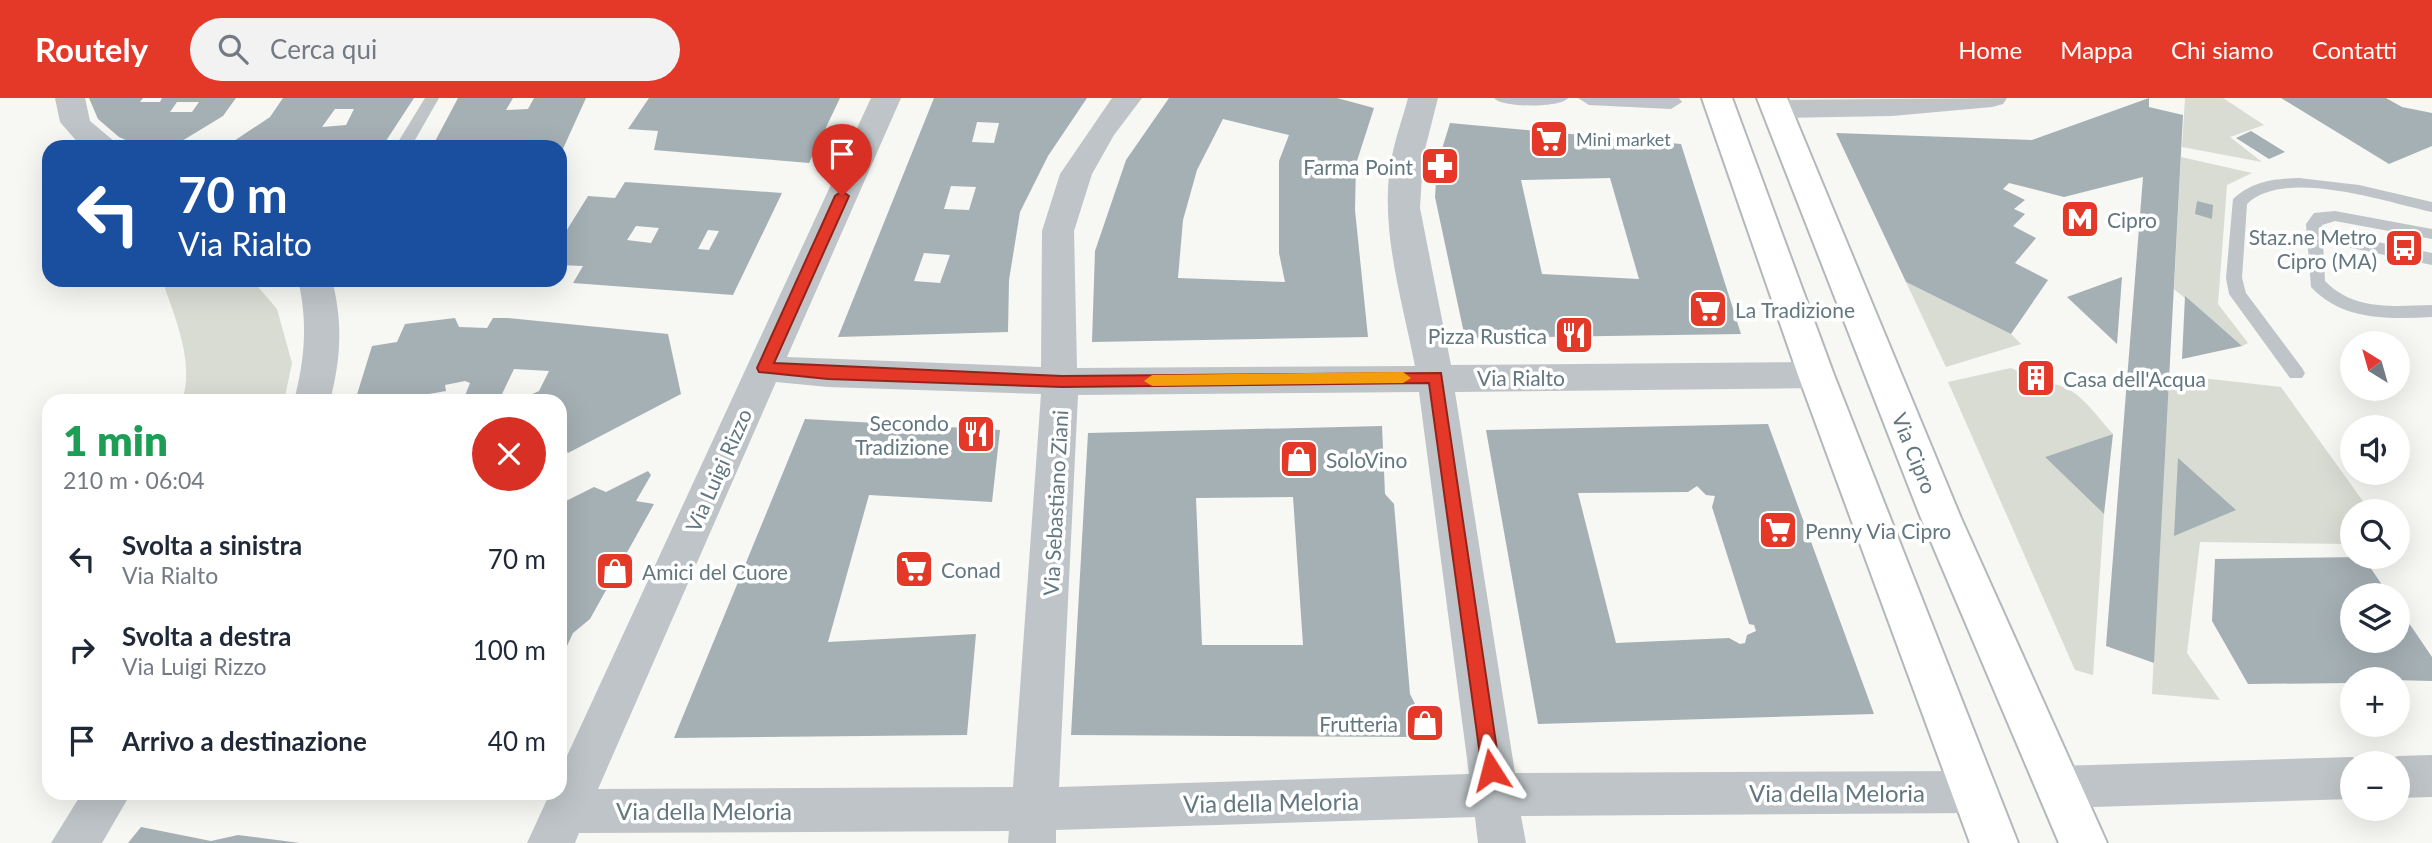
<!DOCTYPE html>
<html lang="it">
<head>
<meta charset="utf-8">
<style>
  body { margin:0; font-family:Lato,sans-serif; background:#f2f2f3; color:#1f2937; height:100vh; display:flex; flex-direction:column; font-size:26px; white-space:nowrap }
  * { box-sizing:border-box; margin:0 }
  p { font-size:23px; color:#747a83 }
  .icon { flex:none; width:38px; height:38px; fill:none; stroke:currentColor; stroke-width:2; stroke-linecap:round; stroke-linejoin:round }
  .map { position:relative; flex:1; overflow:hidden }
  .details { position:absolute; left:42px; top:296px; width:525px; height:406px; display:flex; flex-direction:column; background:#fff; border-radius:21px; box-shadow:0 7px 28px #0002 }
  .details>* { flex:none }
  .top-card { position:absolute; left:42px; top:42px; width:525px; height:147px; border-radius:21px; box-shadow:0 7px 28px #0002; background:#1a4fa0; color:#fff; overflow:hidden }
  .needle { width:46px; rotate:323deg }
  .buttons { position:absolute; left:2340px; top:233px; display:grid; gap:14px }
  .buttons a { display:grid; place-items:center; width:70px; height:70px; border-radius:50%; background:#fff; box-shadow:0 7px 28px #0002; font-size:35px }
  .pin { position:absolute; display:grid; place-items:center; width:60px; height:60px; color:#fff; margin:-72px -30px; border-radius:50% 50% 50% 0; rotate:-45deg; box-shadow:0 0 7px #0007 }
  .pin .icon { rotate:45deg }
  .me { position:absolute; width:77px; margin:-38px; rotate:351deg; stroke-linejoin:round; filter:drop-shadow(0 0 5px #0008) }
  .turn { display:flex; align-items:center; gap:24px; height:147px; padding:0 21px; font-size:32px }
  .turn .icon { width:91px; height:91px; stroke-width:2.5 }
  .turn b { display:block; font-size:49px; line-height:60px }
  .round { display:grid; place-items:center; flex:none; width:74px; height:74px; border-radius:37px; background:#f2f2f3 }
  .overview { display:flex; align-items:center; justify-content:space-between; height:119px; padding:0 21px }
  h1 { font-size:42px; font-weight:800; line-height:52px; color:#1e9e55 }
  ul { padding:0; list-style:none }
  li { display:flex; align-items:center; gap:21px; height:91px; padding:0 21px }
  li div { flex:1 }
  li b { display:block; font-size:26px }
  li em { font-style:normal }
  header { display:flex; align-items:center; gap:42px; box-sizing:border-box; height:98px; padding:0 35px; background:#e43828; color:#fff }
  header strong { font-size:33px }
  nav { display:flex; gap:38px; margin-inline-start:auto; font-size:24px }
  .search { width:490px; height:63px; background:#f2f2f3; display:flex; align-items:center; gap:18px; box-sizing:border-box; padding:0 24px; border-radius:38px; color:#747a83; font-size:26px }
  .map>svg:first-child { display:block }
  .green { fill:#d8dcd3 }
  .building { fill:#a5b0b4; fill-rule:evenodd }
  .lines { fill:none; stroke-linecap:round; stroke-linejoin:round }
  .primary-casing { stroke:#b2b8bb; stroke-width:4 }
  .service { fill:#bec4c7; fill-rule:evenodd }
  .pedestrian { fill:#bec4c7; fill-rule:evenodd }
  .minor { fill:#bec4c7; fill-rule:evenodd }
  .primary { fill:#fff; fill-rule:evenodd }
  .route { fill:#e43828; stroke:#94241a; stroke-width:2 }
  .slow { fill:#f59e0b }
  .labels { text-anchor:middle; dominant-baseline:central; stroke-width:7; stroke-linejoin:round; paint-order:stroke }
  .far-poi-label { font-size:18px; fill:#62777f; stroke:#fff; text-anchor:start }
  .poi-label { font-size:21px; fill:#62777f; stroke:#fff; text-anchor:start }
  .street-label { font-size:21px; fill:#62777f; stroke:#fff }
  .near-street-label { font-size:24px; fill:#62777f; stroke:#fff }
</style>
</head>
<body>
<header>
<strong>Routely</strong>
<div class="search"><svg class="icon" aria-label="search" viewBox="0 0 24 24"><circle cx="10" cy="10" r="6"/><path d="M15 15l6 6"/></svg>Cerca qui</div>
<nav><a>Home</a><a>Mappa</a><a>Chi siamo</a><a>Contatti</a></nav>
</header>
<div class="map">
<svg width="2432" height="745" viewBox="0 0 2432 745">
  <rect width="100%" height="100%" fill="#f7f7f4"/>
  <g class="green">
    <path d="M 2185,0 L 2223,0 L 2264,27 L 2230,39 L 2262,64 L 2182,49 Z"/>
    <path d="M 2181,59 L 2252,75 L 2227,87 L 2218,206 L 2248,245 L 2242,248 L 2174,191 Z"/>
    <path d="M 162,182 L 252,182 L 277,211 L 292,265 L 284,303 L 182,303 C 195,264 175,220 162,182 Z"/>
    <path d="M 1906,184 L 2011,236 L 2021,246 L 1946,269 Z"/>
    <path d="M 2011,270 L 2024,276 L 2035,287 C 2072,278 2090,311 2113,336 L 2045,359 L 2104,416 L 2093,577 L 2075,572 L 1948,284 Z"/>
    <path d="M 2167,276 L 2281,289 L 2370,413 L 2352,413 L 2352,446 L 2200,444 L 2187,555 L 2220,602 L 2152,596 Z"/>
  </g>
  <g class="building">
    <path d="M 89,0 L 143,0 L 140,4 L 160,4 L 162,0 L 236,0 L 223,18 L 172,49 L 141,49 L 119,39 L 98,21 ZM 177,4 L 199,4 L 192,14 L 170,14 Z"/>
    <path d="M 283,0 L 414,0 L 382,49 L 225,49 L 270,19 ZM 335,11 L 354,11 L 346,27 L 322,29 Z"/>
    <path d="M 458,0 L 513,0 L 506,12 L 528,11 L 534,0 L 586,0 L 562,53 L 560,49 L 432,49 Z"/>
    <path d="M 649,0 L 840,0 L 809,65 L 654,52 L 658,33 L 628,31 Z"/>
    <path d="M 934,0 L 1087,0 L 1048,58 L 1020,114 L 1009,182 L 1008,234 L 838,239 ZM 977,24 L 999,25 L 994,45 L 972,44 ZM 951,88 L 976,89 L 969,112 L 944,111 ZM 924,155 L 950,157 L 940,185 L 914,183 Z"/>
    <path d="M 1169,0 L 1337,0 L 1374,10 L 1356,66 L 1355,112 L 1368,239 L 1092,244 L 1095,153 L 1126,62 ZM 1223,21 L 1289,37 L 1279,63 L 1279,155 L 1285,184 L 1178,180 L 1183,122 L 1197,72 Z"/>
    <path d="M 2149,0 L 2149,9 L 2183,17 L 2154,565 L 2106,548 L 2143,79 L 2064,99 L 2009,85 L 2003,91 L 2025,102 L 2014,111 L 2025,116 L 2013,128 L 2036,140 L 2015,165 L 2048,182 L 2011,236 L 1906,184 L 1836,35 L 2032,42 Z"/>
    <path d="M 2281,0 L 2386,0 L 2402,9 L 2432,15 L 2432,48 L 2389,66 Z"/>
    <path d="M 1450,25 L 1681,46 L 1741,236 L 1465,240 L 1435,99 L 1437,67 ZM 1610,80 L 1639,181 L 1542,176 L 1521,82 Z"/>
    <path d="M 2251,33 L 2285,54 L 2269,61 L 2236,40 Z"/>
    <path d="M 625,84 L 782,95 L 733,197 L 573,185 L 583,168 L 560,167 L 560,143 L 588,98 L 615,100 ZM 636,128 L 659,130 L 651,145 L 627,142 ZM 708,132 L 719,133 L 709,152 L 698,151 Z"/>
    <path d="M 2197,103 L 2213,107 L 2212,121 L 2195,116 Z"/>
    <path d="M 2122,179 L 2117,246 L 2067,199 Z"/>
    <path d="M 2185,198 L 2242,248 L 2182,261 Z"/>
    <path d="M 455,220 L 459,229 L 487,230 L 493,220 L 507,220 L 668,236 L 681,296 L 568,355 L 565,351 L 560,353 L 560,303 L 517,303 L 539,293 L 549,273 L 514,271 L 502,296 L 502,300 L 507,303 L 463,303 L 470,285 L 465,283 L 445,287 L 446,293 L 429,296 L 426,303 L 355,303 L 372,248 L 397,244 L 405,226 Z"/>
    <path d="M 2037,272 L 2049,284 L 2035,287 L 2024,276 Z"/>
    <path d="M 805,321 L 1000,332 L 992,404 L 869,397 L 828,544 L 976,536 L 967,637 L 674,640 Z"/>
    <path d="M 1768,326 L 1874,616 L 1538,626 L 1486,332 ZM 1697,388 L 1706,397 L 1715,398 L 1712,409 L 1749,526 L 1754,527 L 1756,533 L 1747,537 L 1745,545 L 1740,546 L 1729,540 L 1616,545 L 1578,395 L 1688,394 Z"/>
    <path d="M 1382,328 L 1385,396 L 1394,406 L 1410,596 L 1420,616 L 1417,639 L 1071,637 L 1088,335 ZM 1293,399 L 1303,547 L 1202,547 L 1196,400 Z"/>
    <path d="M 2113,336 L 2104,416 L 2045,359 Z"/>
    <path d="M 2178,360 L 2236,412 L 2174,438 Z"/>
    <path d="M 648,373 L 651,377 L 636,403 L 654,406 L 590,521 L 573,535 L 560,563 L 560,406 L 594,389 L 606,394 Z"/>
    <path d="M 2363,459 L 2389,497 L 2352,497 L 2352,542 L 2398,542 L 2398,509 L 2432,559 L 2432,583 L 2352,581 L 2352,585 L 2248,586 L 2212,523 L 2215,461 Z"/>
    <path d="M 141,729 L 211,743 L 238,737 L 300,745 L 128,745 Z"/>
  </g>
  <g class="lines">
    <g class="primary-casing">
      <g id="primary">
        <path d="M 1702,0 L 1732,0 L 1834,277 L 2018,745 L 1970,745 L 1798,277 Z"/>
        <path d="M 1757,0 L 1787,0 L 1961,420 L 2107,745 L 2059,745 L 1921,420 Z"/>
      </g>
    </g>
    <g class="service">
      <path d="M 425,0 L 439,0 L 411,49 L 395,49 Z"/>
      <path d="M 2299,80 L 2359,87 L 2432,104 L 2432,114 C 2386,104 2284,69 2247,106 L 2242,180 L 2246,195 L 2302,270 L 2305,275 L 2302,280 L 2290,280 L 2229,196 L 2226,180 L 2233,101 C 2253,83 2273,81 2299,80 Z"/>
      <path d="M 2335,113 L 2432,131 L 2432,141 L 2335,123 L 2322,127 L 2323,133 L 2432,155 L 2432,167 L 2323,144 L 2325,183 C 2354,213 2394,208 2432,207 L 2432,219 C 2388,221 2343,223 2311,189 L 2306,126 L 2314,115 Z"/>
    </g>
    <g class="pedestrian">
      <path d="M 1494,0 L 1568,0 C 1561,10 1501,10 1494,0 Z"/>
      <path d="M 1578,0 L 1679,0 L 1682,4 L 1671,11 L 1589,7 Z"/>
    </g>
    <g class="minor">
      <path d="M 55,0 L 85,0 L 90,23 L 121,49 L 80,47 L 60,24 Z"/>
      <path d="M 871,0 L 901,0 L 787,259 L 1041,269 L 1042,133 L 1060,76 L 1112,0 L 1142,0 L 1114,37 L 1092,76 L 1074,133 L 1077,270 L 1415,268 C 1402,201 1378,126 1392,58 C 1396,38 1403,19 1408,0 L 1438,0 L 1423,59 L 1420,110 L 1451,267 L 1816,264 L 1829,268 L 1834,277 L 1829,286 L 1816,290 L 1455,294 L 1515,675 L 1976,673 L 1992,679 L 1999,694 L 1992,709 L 1976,715 L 1521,718 L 1526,745 L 1478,745 L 1475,719 L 1056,732 L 1056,745 L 1008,745 L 1009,733 L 579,735 L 575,745 L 527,745 L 550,695 L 560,695 L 560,673 ZM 776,284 L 828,289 L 1041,296 L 1013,689 L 598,691 ZM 1419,294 L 1469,676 L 1059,689 L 1078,297 Z"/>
      <path d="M 2007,0 L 2003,6 L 1992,9 L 1892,18 L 1776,20 L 1765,17 L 1761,11 L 1765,5 L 1776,2 Z"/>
      <path d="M 298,182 L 332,182 C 343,224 341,261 330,303 L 294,303 C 305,261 308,224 298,182 Z"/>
      <path d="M 2432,657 L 2432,699 L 2398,700 L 2398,665 L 2382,664 L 2398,658 Z"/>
      <path d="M 2352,659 L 2368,665 L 2352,665 L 2352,701 L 2059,710 L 2043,704 L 2036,689 L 2043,674 L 2059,668 Z"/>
      <path d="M 82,695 L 131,695 L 102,745 L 51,745 Z"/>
    </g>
    <use href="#primary" class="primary"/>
  </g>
  <path class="route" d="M 842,93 L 849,98 L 774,265 L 1062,278 L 1441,275 L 1500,672 L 1498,678 L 1491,681 L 1484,678 L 1482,672 L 1429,285 L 1062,289 L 828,281 L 759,274 L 757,270 L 835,98 Z"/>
  <path class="slow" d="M 1403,274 L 1411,280 L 1403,285 L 1152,288 L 1144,283 L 1152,277 Z"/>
  <defs>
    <g id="supermarket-square" transform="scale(2.0125)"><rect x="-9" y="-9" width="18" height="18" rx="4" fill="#e43828" stroke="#fff"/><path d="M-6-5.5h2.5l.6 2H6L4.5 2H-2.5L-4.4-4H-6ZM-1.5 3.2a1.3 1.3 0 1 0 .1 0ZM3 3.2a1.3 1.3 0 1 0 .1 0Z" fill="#fff"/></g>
    <g id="pharmacy-square" transform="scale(2.0125)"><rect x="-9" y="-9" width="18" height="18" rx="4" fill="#e43828" stroke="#fff"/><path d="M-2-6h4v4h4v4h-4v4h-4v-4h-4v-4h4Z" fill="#fff"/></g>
    <g id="metro-square" transform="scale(2.0125)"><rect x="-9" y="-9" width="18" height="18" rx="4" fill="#e43828" stroke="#fff"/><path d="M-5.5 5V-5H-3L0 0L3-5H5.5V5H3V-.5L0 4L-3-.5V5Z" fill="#fff"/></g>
    <g id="bus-square" transform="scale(2.0125)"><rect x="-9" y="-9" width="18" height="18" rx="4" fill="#e43828" stroke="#fff"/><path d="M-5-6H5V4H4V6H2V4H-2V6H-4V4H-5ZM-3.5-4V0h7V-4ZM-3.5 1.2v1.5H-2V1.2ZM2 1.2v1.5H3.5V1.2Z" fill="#fff"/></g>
    <g id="restaurant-square" transform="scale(2.0125)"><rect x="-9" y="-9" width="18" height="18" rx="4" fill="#e43828" stroke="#fff"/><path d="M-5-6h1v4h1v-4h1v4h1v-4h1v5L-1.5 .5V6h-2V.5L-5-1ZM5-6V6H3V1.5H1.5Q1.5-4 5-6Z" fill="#fff"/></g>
    <g id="building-square" transform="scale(2.0125)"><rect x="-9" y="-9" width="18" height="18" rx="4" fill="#e43828" stroke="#fff"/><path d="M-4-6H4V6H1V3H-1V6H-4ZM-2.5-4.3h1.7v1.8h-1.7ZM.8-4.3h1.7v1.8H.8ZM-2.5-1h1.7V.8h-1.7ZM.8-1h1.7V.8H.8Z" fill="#fff"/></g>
    <g id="shop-square" transform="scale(2.0125)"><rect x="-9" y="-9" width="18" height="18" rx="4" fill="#e43828" stroke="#fff"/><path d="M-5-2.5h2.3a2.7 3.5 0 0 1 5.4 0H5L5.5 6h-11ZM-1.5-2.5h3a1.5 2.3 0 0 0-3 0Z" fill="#fff"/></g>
  </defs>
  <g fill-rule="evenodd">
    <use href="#supermarket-square" x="1549" y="41"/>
    <use href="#pharmacy-square" x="1440" y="68"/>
    <use href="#metro-square" x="2080" y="121"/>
    <use href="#bus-square" x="2404" y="150"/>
    <use href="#supermarket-square" x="1708" y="211"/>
    <use href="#restaurant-square" x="1574" y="237"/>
    <use href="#building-square" x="2036" y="280"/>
    <use href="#restaurant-square" x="976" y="336"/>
    <use href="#shop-square" x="1299" y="361"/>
    <use href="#supermarket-square" x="1778" y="432"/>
    <use href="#supermarket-square" x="914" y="471"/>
    <use href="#shop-square" x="615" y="473"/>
    <use href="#shop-square" x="1425" y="625"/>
  </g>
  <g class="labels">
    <g class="far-poi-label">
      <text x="1576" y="41">Mini market</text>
    </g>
    <g class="poi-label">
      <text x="1413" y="68" text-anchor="end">Farma Point</text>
      <text x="2107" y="121">Cipro</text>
      <text x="2377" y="138" text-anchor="end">Staz.ne Metro<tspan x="2377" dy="24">Cipro (MA)</tspan></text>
      <text x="1735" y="211">La Tradizione</text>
      <text x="1547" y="237" text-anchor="end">Pizza Rustica</text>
      <text x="2063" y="280">Casa dell'Acqua</text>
      <text x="949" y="324" text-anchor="end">Secondo<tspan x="949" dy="24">Tradizione</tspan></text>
      <text x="1326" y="361">SoloVino</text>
      <text x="1805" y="432">Penny Via Cipro</text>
      <text x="941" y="471">Conad</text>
      <text x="642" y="473">Amici del Cuore</text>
      <text x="1398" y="625" text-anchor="end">Frutteria</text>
    </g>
    <g class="street-label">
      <text x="1521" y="279">Via Rialto</text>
      <text transform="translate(1915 355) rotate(68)">Via Cipro</text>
      <text transform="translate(718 372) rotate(-66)">Via Luigi Rizzo</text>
      <text transform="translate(1055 405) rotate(-87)">Via Sebastiano Ziani</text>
    </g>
    <g class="near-street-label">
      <text x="1837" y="694">Via della Meloria</text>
      <text transform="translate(1271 704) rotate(-1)">Via della Meloria</text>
      <text x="704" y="712">Via della Meloria</text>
    </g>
  </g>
</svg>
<div class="buttons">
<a><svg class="needle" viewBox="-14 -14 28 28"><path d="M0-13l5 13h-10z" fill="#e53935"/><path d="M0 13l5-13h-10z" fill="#747a83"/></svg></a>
<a><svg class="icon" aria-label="sound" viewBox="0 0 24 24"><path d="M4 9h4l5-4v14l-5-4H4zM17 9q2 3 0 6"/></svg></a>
<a><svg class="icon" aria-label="search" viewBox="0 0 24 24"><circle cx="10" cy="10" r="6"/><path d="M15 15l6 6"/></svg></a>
<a><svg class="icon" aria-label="layers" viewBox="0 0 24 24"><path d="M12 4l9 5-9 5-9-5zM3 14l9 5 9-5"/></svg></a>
<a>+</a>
<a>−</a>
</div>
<div class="pin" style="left:842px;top:98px;background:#d93025"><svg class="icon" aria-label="arrive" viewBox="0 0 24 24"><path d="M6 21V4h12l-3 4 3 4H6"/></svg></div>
<svg class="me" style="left:1491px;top:672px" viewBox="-20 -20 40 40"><path d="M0-17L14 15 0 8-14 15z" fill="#e43828" stroke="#fff" stroke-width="4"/></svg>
<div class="top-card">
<div class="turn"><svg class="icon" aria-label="left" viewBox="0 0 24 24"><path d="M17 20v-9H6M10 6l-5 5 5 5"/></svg><div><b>70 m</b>Via Rialto</div></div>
</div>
<section class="details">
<div class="overview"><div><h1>1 min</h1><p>210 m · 06:04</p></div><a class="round" style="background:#d93025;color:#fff"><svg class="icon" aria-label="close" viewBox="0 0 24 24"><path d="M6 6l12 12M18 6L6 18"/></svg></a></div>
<ul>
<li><svg class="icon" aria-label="left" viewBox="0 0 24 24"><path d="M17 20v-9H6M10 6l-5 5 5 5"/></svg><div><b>Svolta a sinistra</b><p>Via Rialto</p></div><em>70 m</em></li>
<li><svg class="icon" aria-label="right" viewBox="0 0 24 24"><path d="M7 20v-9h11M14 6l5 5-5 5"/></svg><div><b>Svolta a destra</b><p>Via Luigi Rizzo</p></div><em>100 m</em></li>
<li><svg class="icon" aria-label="arrive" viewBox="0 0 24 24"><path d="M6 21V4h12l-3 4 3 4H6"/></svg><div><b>Arrivo a destinazione</b></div><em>40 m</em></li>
</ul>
</section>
</div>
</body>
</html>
